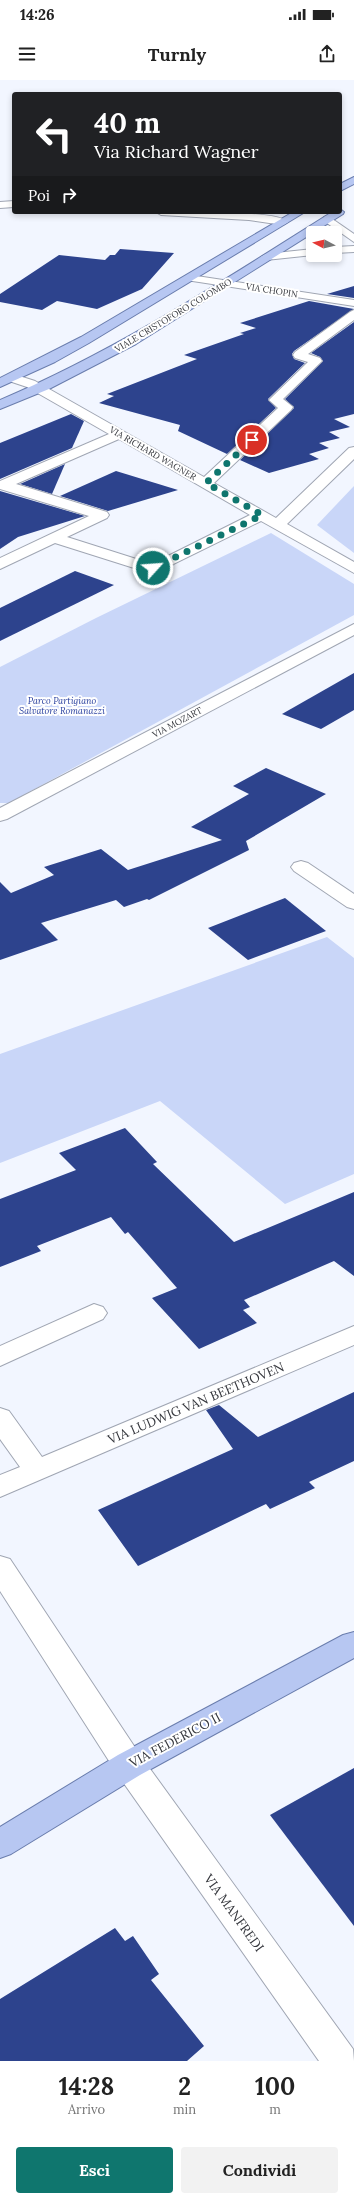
<!DOCTYPE html>
<html lang="it">
<head>
<meta charset="utf-8">
<style>
  body { margin:0; font-family:Lora,serif; background:#f2f2f2; color:#222; height:100vh; display:flex; flex-direction:column; font-size:15px; white-space:nowrap }
  * { box-sizing:border-box; margin:0 }
  p { font-size:13px; color:#767676 }
  .icon { flex:none; width:22px; height:22px; fill:none; stroke:currentColor; stroke-width:2; stroke-linecap:round; stroke-linejoin:round }
  .map { position:relative; height:1981px; overflow:hidden }
  .details { display:flex; flex-direction:column; background:#fff; flex:1 }
  .details>* { flex:none }
  .banner { position:absolute; left:12px; top:12px; width:330px; height:122px; border-radius:4px; box-shadow:0 2px 6px #0003; background:#202124; color:#fff; overflow:hidden }
  .needle { width:26px; rotate:277deg }
  .buttons { position:absolute; left:306px; top:146px; display:grid; gap:8px }
  .buttons a { display:grid; place-items:center; width:36px; height:36px; border-radius:4px; background:#fff; box-shadow:0 2px 6px #0003; font-size:20px }
  .pin { position:absolute; display:grid; place-items:center; width:34px; height:34px; color:#fff; margin:-17px; border:2px solid #fff; border-radius:50%; box-shadow:0 1px 4px #0007 }
  .me { position:absolute; width:44px; margin:-22px; rotate:64deg; stroke-linejoin:round; filter:drop-shadow(0 0 3px #0008) }
  .turn { display:flex; align-items:center; gap:14px; height:84px; padding:0 16px; font-size:18px }
  .turn .icon { width:52px; height:52px; stroke-width:2.5 }
  .turn b { display:block; font-size:28px; line-height:34px }
  .then { display:flex; align-items:center; height:38px; padding:0 16px; background:#0003; gap:8px; font-size:15px }
  .eta { display:flex; justify-content:space-evenly; align-items:center; height:68px; text-align:center }
  .eta b { font-size:24px; font-weight:700; line-height:28px }
  .button { display:flex; gap:8px; margin-top:auto; padding:8px 16px }
  .button a { flex:1; height:46px; border-radius:4px; background:#0f766e; color:#fff; font-size:16px; font-weight:700; line-height:46px; text-align:center }
  .button a+a { background:#f2f2f2; color:#222 }
  .status { display:flex; justify-content:space-between; align-items:center; height:28px; padding:0 20px; background:#fff; direction:ltr }
  .status svg { height:11px; fill:currentColor }
  header { display:flex; justify-content:space-between; align-items:center; height:52px; padding:0 16px; background:#fff; font-size:18px; font-weight:700 }
  .map>svg:first-child { display:block }
  .green { fill:#c9d6f8 }
  .building { fill:#2d438d }
  .lines { fill:none; stroke-linecap:round; stroke-linejoin:round }
  .minor-casing { stroke:#a0a6b3; stroke-width:2 }
  .major-casing { stroke:#6a7dad; stroke-width:2 }
  .minor { fill:#fff; fill-rule:evenodd }
  .major { fill:#b7c7f2; fill-rule:evenodd }
  .route { stroke:#0f766e; stroke-width:7; stroke-dasharray:0 12.6 }
  .labels { text-anchor:middle; dominant-baseline:central; stroke-width:4; stroke-linejoin:round; paint-order:stroke }
  .far-street-label { font-size:9px; fill:#35373d; stroke:#fff }
  .far-park-label { font-size:9px; font-style:italic; fill:#283f9e; stroke:#fff }
  .near-street-label { font-size:13px; fill:#35373d; stroke:#fff }
</style>
</head>
<body>
<div class="status"><b>14:26</b><svg viewBox="0 0 49 12"><path d="M0 12V9h3v3zM5 12V6h3v6zM10 12V3h3v9zM15 12V0h3v12zM26 1h20v11H26zM47 4h2v5h-2z"/></svg></div>
<header><svg class="icon" aria-label="menu" viewBox="0 0 24 24"><path d="M4 6h16M4 12h16M4 18h16"/></svg>Turnly<svg class="icon" aria-label="share" viewBox="0 0 24 24"><path d="M12 15V3M7 8l5-5 5 5M5 13v7h14v-7"/></svg></header>
<div class="map">
<svg width="354" height="1981" viewBox="0 0 354 1981">
  <rect width="100%" height="100%" fill="#f2f6ff"/>
  <g class="green">
    <path d="M 354,406 L 354,473 L 317,445 Z"/>
    <path d="M 271,453 L 354,504 L 354,535 L 9,723 L 0,723 L 0,587 L 96,538 Z"/>
    <path d="M 327,857 L 354,878 L 354,1094 L 285,1124 L 160,1021 L 0,1083 L 0,974 Z"/>
  </g>
  <g class="building">
    <path d="M 120,169 L 174,173 L 142,209 L 97,229 L 57,221 L 42,230 L 0,222 L 0,214 L 59,175 L 105,180 L 110,175 L 115,175 Z"/>
    <path d="M 354,206 L 354,218 L 327,214 Z"/>
    <path d="M 309,221 L 354,229 L 294,271 L 292,274 L 294,279 L 305,283 L 268,319 L 276,328 L 227,374 L 178,351 L 180,345 L 99,323 L 114,316 L 107,314 L 197,279 L 184,275 L 244,254 L 240,253 L 256,248 L 240,243 Z"/>
    <path d="M 354,242 L 354,334 L 334,339 L 350,347 L 329,352 L 340,358 L 319,363 L 329,368 L 309,374 L 319,379 L 269,393 L 240,380 L 294,328 L 285,319 L 323,281 L 320,277 L 311,273 Z"/>
    <path d="M 71,334 L 84,341 L 72,368 L 0,399 L 0,363 Z"/>
    <path d="M 65,384 L 52,414 L 20,404 Z"/>
    <path d="M 116,391 L 178,410 L 108,431 L 60,416 Z"/>
    <path d="M 0,411 L 85,436 L 18,457 L 0,469 Z"/>
    <path d="M 75,491 L 114,505 L 0,561 L 0,528 Z"/>
    <path d="M 354,593 L 354,630 L 321,649 L 282,634 Z"/>
    <path d="M 266,688 L 326,714 L 246,761 L 249,770 L 149,820 L 147,819 L 124,827 L 116,820 L 41,843 L 58,860 L 0,880 L 0,802 L 11,813 L 54,795 L 44,787 L 101,769 L 128,790 L 222,760 L 191,747 L 249,714 L 233,706 Z"/>
    <path d="M 285,818 L 326,851 L 248,880 L 208,848 Z"/>
    <path d="M 125,1048 L 157,1082 L 153,1084 L 234,1162 L 354,1112 L 354,1196 L 334,1181 L 244,1220 L 250,1227 L 243,1230 L 257,1243 L 199,1269 L 152,1218 L 177,1208 L 128,1152 L 125,1154 L 111,1137 L 37,1166 L 41,1171 L 0,1187 L 0,1119 L 76,1090 L 59,1073 Z"/>
    <path d="M 354,1312 L 354,1381 L 309,1402 L 315,1408 L 270,1429 L 266,1424 L 138,1486 L 98,1430 L 233,1369 L 206,1330 L 219,1325 L 258,1357 Z"/>
    <path d="M 354,1688 L 354,1846 L 270,1735 Z"/>
    <path d="M 115,1848 L 125,1861 L 133,1856 L 159,1894 L 151,1900 L 204,1966 L 187,1981 L 0,1981 L 0,1919 Z"/>
  </g>
  <g class="lines">
    <g class="minor-casing">
      <g id="minor">
        <path d="M 14,121 L 14,127 L 0,128 L 0,122 Z"/>
        <path d="M 156,132 C 176,132 278,130 288,142 L 283,145 L 249,140 L 161,135 Z"/>
        <path d="M 328,136 L 354,154 L 354,162 L 324,141 L 324,137 Z"/>
        <path d="M 354,166 L 354,172 L 335,173 L 335,167 Z"/>
        <path d="M 313,169 L 313,175 L 266,180 L 261,177 L 266,174 Z"/>
        <path d="M 190,195 L 354,220 L 354,226 L 186,200 L 184,198 Z"/>
        <path d="M 354,230 L 354,240 L 308,274 L 320,278 L 322,281 L 283,319 L 293,327 L 291,330 L 214,403 L 276,438 L 349,368 L 354,367 L 354,379 L 287,444 L 354,482 L 354,493 L 261,441 L 153,494 L 55,463 L 0,489 L 0,478 L 89,436 L 0,409 L 0,401 L 109,354 L 27,307 L 9,301 L 7,298 L 9,295 L 13,294 L 35,301 L 204,397 L 278,328 L 269,320 L 308,282 L 295,278 L 293,275 L 295,272 L 350,232 ZM 119,359 L 250,435 L 152,484 L 67,457 L 107,438 L 109,435 L 107,432 L 16,404 Z"/>
        <path d="M 354,544 L 354,555 L 7,739 L 0,741 L 0,728 Z"/>
        <path d="M 301,781 L 308,783 L 354,814 L 354,829 L 347,827 L 294,791 L 291,787 L 294,783 Z"/>
        <path d="M 94,1224 L 103,1227 L 107,1233 L 103,1239 L 0,1286 L 0,1266 Z"/>
        <path d="M 354,1246 L 354,1265 L 0,1417 L 0,1395 L 20,1387 L 0,1359 L 0,1328 L 9,1331 L 42,1377 Z"/>
        <path d="M 0,1476 L 10,1479 L 140,1675 L 353,1969 L 354,1981 L 319,1981 L 118,1695 L 0,1511 Z"/>
      </g>
    </g>
    <g class="major-casing">
      <g id="major">
        <path d="M 354,97 L 354,104 L 340,111 L 340,104 Z"/>
        <path d="M 340,129 L 344,132 L 343,134 L 136,264 L 49,309 L 0,329 L 0,320 C 118,270 224,200 332,132 L 340,132 Z"/>
        <path d="M 293,132 L 305,132 L 89,263 L 55,282 L 0,307 L 0,298 L 81,257 Z"/>
        <path d="M 354,1552 L 354,1578 L 140,1695 L 11,1774 L 0,1778 L 0,1747 L 118,1675 L 343,1555 Z"/>
      </g>
    </g>
    <use href="#minor" class="minor"/>
    <use href="#major" class="major"/>
  </g>
  <g class="lines">
    <path class="route" d="M 153,488 L 262,435 L 206,403 L 252,360"/>
  </g>
  <g class="labels">
    <g class="far-street-label">
      <text transform="translate(272 210) rotate(9)">VIA CHOPIN</text>
      <text transform="translate(173 235) rotate(-31)">VIALE CRISTOFORO COLOMBO</text>
      <text transform="translate(153 373) rotate(30)">VIA RICHARD WAGNER</text>
      <text transform="translate(177 642) rotate(-28)">VIA MOZART</text>
    </g>
    <g class="far-park-label">
      <text x="62" y="620">Parco Partigiano<tspan x="62" dy="10">Salvatore Romanazzi</tspan></text>
    </g>
    <g class="near-street-label">
      <text transform="translate(196 1323) rotate(-23)">VIA LUDWIG VAN BEETHOVEN</text>
      <text transform="translate(175 1660) rotate(-28)">VIA FEDERICO II</text>
      <text transform="translate(234 1833) rotate(54)">VIA MANFREDI</text>
    </g>
  </g>
</svg>
<div class="buttons">
<a><svg class="needle" viewBox="-14 -14 28 28"><path d="M0-13l5 13h-10z" fill="#e53935"/><path d="M0 13l5-13h-10z" fill="#767676"/></svg></a>
</div>
<div class="pin" style="left:252px;top:360px;background:#d93025"><svg class="icon" aria-label="arrive" viewBox="0 0 24 24"><path d="M6 21V4h12l-3 4 3 4H6"/></svg></div>
<svg class="me" style="left:153px;top:488px" viewBox="-20 -20 40 40"><circle r="17" fill="#0f766e" stroke="#fff" stroke-width="3"/><path d="M0-11L8 9 0 5-8 9z" fill="#fff"/></svg>
<div class="banner">
<div class="turn"><svg class="icon" aria-label="left" viewBox="0 0 24 24"><path d="M17 20v-9H6M10 6l-5 5 5 5"/></svg><div><b>40 m</b>Via Richard Wagner</div></div>
<div class="then">Poi<svg class="icon" aria-label="right" viewBox="0 0 24 24"><path d="M7 20v-9h11M14 6l5 5-5 5"/></svg></div>
</div>
</div>
<section class="details">
<div class="eta">
<div><b>14:28</b><p>Arrivo</p></div>
<div><b>2</b><p>min</p></div>
<div><b>100</b><p>m</p></div>
</div>
<div class="button"><a>Esci</a><a>Condividi</a></div>
</section>
</body>
</html>
